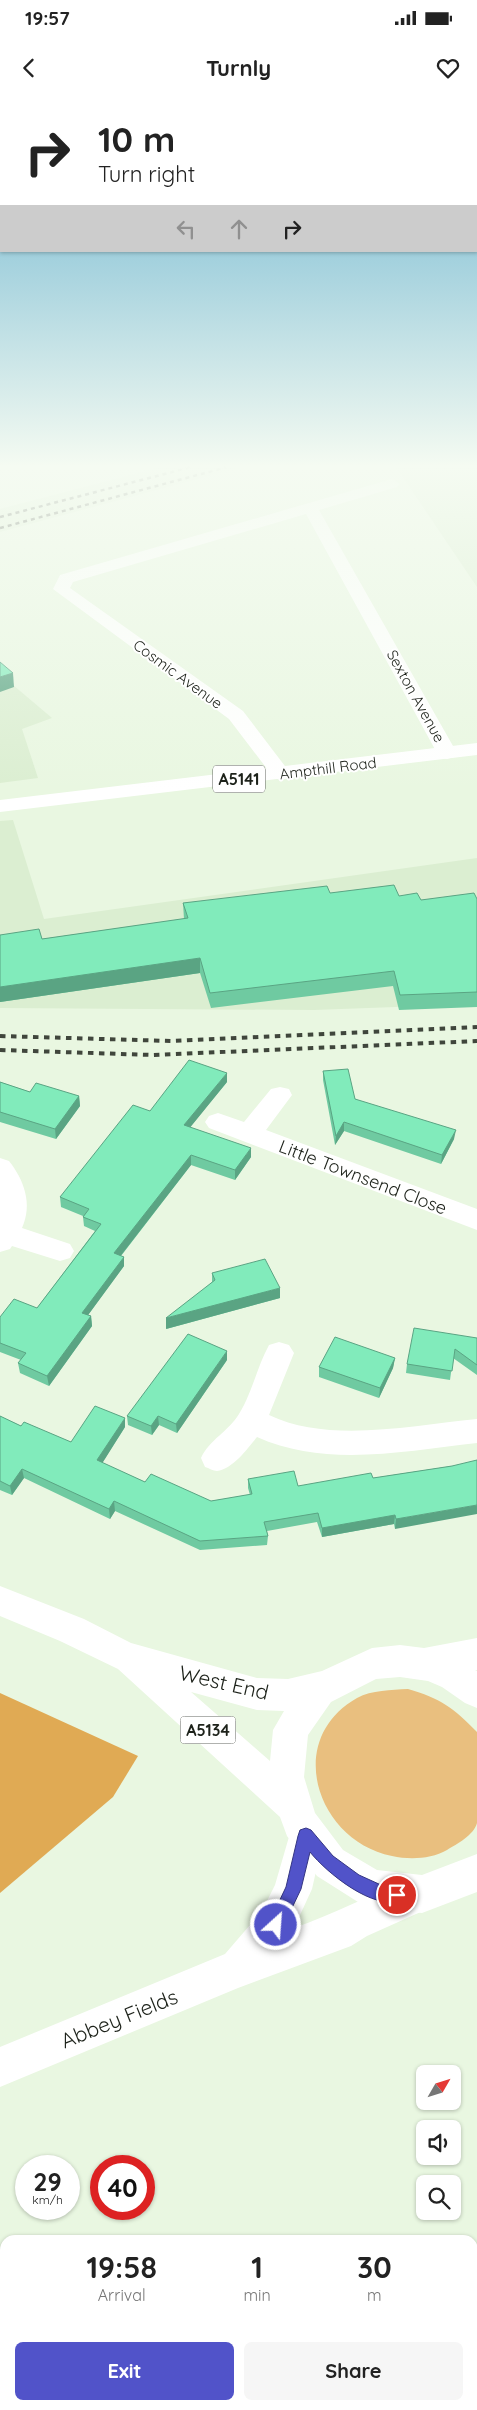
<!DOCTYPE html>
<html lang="en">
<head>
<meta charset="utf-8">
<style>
  body { margin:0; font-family:Quicksand,sans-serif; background:#f6f6f6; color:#222; height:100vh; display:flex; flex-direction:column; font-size:19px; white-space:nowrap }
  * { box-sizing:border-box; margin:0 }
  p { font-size:16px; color:#767676 }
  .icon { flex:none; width:28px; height:28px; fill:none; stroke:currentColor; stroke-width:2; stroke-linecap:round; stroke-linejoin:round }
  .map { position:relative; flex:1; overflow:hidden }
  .panel { position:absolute; left:0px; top:2135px; width:478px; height:175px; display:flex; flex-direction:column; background:#fff; border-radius:15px 15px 0 0; box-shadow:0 1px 4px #0004 }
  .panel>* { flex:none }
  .hud { position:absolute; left:0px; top:0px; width:478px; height:152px; box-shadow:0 1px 4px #0004; background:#fff; color:#222; overflow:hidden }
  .needle { width:32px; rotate:51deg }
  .fabs { position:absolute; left:416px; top:1965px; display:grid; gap:10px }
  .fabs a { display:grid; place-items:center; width:45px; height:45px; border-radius:8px; background:#fff; box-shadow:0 1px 4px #0004; font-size:25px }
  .speed { position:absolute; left:15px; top:2055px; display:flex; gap:10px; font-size:25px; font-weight:700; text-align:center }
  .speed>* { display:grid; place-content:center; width:65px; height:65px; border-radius:50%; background:#fff; box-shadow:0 1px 4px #0004; line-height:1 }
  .speed small { font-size:12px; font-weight:400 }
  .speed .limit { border:8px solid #d22; background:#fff; color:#111 }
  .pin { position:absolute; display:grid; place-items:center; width:42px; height:42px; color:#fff; margin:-21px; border:2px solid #fff; border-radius:50%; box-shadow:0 1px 5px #0007 }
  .me { position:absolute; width:55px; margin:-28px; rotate:26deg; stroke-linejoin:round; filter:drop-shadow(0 0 4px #0008) }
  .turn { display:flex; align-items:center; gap:18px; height:105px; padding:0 15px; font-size:22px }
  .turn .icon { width:65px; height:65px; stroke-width:2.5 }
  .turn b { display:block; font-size:35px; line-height:42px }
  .lanes { display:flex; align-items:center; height:48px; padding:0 15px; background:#0003; justify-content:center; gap:25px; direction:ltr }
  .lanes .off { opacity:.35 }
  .eta { display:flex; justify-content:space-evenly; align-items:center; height:85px; text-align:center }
  .eta b { font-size:30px; font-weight:700; line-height:35px }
  .action { display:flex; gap:10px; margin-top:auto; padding:10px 15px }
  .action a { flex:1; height:58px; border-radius:8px; background:#5153c9; color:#fff; font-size:20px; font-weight:700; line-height:58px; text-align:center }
  .action a+a { background:#f6f6f6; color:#222 }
  .status { display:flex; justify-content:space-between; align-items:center; height:35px; padding:0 25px; background:#fff; direction:ltr }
  .status svg { height:14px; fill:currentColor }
  header { display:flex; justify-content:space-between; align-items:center; height:65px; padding:0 15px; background:#fff; font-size:22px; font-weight:700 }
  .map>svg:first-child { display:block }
  .built { fill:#dbeed1 }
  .green { fill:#e9bf7f }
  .forest { fill:#e0aa54 }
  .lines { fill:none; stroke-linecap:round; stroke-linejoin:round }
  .minor { fill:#fff; fill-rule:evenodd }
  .major { fill:#fff; fill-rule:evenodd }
  .rail-far1 { stroke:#40463c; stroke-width:2.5; stroke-dasharray:4 4; stroke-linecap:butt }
  .rail { stroke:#40463c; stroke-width:4; stroke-dasharray:5.5 5.5; stroke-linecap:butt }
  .wall { fill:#6fcaa1 }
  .shaded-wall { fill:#5aa483 }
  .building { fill:#81ebbb; stroke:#5aa483 }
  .route { fill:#5153c9; stroke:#353683 }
  .labels { text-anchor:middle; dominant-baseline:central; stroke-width:4; stroke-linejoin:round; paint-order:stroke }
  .far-street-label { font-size:15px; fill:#1d221a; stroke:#fff }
  .shield { fill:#fff; stroke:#61645f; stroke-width:1 }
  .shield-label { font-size:16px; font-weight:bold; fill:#1d221a }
  .street-label { font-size:18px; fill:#1d221a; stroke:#fff }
  .near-street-label { font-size:21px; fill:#1d221a; stroke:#fff }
</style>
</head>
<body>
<div class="status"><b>19:57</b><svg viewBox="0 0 49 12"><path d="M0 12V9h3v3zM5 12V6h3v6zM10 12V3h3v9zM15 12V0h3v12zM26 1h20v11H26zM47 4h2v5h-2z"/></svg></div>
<header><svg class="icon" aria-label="back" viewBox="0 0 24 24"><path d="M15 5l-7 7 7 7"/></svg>Turnly<svg class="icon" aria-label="heart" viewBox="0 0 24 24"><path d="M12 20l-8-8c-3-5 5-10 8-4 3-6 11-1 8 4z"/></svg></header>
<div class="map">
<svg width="477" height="2310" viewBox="0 0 477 2310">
  <rect width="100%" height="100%" fill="#e9f7e1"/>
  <g class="built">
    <path d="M 161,367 L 242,367 L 0,432 L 0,409 Z"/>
    <path d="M 396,367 L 477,367 L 477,487 Z"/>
    <path d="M 0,574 L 52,618 L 22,629 L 38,678 L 0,683 Z"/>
    <path d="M 13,720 L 44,819 L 477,758 L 477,904 L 314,910 L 0,908 L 0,721 Z"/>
  </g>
  <path class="green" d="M 408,1589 C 440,1598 454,1608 477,1632 C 477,1653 477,1675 477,1696 C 477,1705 477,1715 477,1723 C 474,1735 457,1744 447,1750 C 431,1759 410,1760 392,1756 C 317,1741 283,1640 357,1598 C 372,1590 391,1590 408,1589 Z"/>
  <path class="forest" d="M 0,1593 L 138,1656 L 113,1697 L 0,1793 Z"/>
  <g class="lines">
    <g class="minor">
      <path d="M 392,379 L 400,384 L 397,387 L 319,410 L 457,653 L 454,657 L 447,659 L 440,657 L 437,653 L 306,414 L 73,482 L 70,488 L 243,611 L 291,674 L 288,678 L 281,680 L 274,678 L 229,619 L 53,489 L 60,475 Z"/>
      <path d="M 280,987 L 289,989 L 292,995 L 266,1030 L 477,1109 L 477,1130 L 209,1028 L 205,1022 L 209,1016 L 218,1013 L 244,1022 L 271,989 Z"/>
      <path d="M 0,1058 L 9,1061 C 24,1080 33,1104 22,1128 L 70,1144 L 74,1151 L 70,1158 L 60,1161 L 12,1146 L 10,1149 L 0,1152 Z"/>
      <path d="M 279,1242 L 289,1245 L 294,1253 L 269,1315 C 329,1344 413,1325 477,1319 L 477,1343 C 404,1351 326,1368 257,1337 C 248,1348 233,1369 217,1371 C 213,1371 209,1368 205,1367 L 201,1358 C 209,1340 229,1331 239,1314 C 252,1293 257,1267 269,1245 Z"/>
      <path d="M 306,1718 L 319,1723 L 324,1736 L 312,1789 L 294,1828 C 334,1814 372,1794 412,1778 L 425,1784 L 431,1797 L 425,1810 L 367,1836 L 351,1846 L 238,1888 L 0,1987 L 0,1947 L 225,1854 L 262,1811 L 275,1785 L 293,1723 Z"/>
    </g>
    <g class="major">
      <path d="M 477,643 L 477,655 L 0,712 L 0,700 Z"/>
      <path d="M 0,1486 L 84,1519 L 131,1543 L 257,1578 L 288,1579 L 322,1571 L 372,1548 L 400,1545 L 424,1548 L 477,1538 L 477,1570 L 475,1570 L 477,1571 L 477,1608 L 465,1603 L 442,1587 L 428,1581 L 400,1577 L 376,1579 L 331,1602 L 308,1635 L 304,1677 L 315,1713 L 343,1750 L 377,1770 L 422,1775 L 477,1754 L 477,1792 L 422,1813 L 371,1808 L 358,1802 L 317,1776 L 287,1736 L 280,1717 L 118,1569 L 60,1541 L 0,1516 ZM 191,1592 L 257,1610 L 284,1611 L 273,1630 L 270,1661 Z"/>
    </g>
    <g class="rail-far1">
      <path d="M 0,417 L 191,367"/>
      <path d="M 0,428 L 227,367"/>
    </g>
    <g class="rail">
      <path d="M 0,936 L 171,941 L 477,927"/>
      <path d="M 0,950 L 153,955 L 477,941"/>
    </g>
  </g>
  <g class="wall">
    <path d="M 330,793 L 399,796 L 421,800 L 477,799 L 477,907 L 399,910 L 393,886 L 211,908 L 200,873 L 0,902 L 0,835 L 42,839 L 184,819 L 183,803 Z"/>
    <path d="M 323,971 L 355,999 L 454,1039 L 441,1064 L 344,1031 L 335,1045 L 323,980 Z"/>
    <path d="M 0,982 L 30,992 L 79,996 L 80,1006 L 56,1039 L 0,1022 Z"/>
    <path d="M 227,982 L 190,1027 L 251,1057 L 235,1080 L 191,1065 L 121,1156 L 124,1166 L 88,1215 L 91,1216 L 92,1226 L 49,1286 L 20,1273 L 18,1263 L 21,1260 L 0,1252 L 0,1217 L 37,1208 L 95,1131 L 84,1126 L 83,1117 L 83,1116 L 61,1107 L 60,1097 L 150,1011 Z"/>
    <path d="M 212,1173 L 280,1198 L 166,1229 L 212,1182 Z"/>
    <path d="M 477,1238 L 477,1275 L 453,1258 L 450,1280 L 406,1273 L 407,1264 Z"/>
    <path d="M 395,1258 L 393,1268 L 379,1298 L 319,1277 L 319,1267 Z"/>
    <path d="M 227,1260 L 177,1333 L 159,1325 L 152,1335 L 128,1325 L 127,1316 Z"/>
    <path d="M 0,1316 L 21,1326 L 71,1342 L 125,1327 L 102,1363 L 145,1382 L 211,1401 L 250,1395 L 248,1388 L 248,1379 L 298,1386 L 373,1378 L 452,1366 L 395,1429 L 394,1424 L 322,1437 L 317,1422 L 267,1431 L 268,1436 L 267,1445 L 200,1450 L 115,1411 L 110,1419 L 24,1378 L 12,1395 L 0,1390 Z"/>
  </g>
  <g class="shaded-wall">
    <path d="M 13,573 L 14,587 L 0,592 L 0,577 Z"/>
    <path d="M 200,858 L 200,873 L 0,902 L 0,887 Z"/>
    <path d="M 227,973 L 227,982 L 184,1035 L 184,1025 Z"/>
    <path d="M 79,996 L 80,1006 L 56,1039 L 55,1029 Z"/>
    <path d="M 344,1022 L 344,1031 L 335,1045 L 336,1036 Z"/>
    <path d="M 456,1030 L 454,1039 L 441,1064 L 442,1055 Z"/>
    <path d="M 251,1048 L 251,1057 L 235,1080 L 235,1070 Z"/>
    <path d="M 191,1055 L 191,1065 L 115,1163 L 114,1153 Z"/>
    <path d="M 124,1157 L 124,1166 L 83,1222 L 82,1213 Z"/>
    <path d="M 280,1188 L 280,1198 L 166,1229 L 166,1218 Z"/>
    <path d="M 91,1216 L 92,1226 L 49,1286 L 47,1276 Z"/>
    <path d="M 227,1251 L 227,1260 L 177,1333 L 176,1324 Z"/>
    <path d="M 395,1258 L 393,1268 L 379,1298 L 380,1288 Z"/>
    <path d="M 158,1316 L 159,1325 L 152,1335 L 151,1326 Z"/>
    <path d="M 125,1318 L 125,1327 L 98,1370 L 97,1360 Z"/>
    <path d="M 22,1369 L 24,1378 L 12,1395 L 10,1386 Z"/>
    <path d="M 114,1401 L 115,1411 L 110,1419 L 109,1409 Z"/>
    <path d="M 477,1405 L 477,1414 L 395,1429 L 396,1419 Z"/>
    <path d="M 395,1415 L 394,1424 L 322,1437 L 322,1428 Z"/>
  </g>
  <g class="building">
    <path d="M 0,562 L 13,573 L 0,577 Z"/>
    <path d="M 394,785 L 399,796 L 417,793 L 421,800 L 474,793 L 477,799 L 477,892 L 400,895 L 394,871 L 210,893 L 200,858 L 0,887 L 0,835 L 39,829 L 42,839 L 188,818 L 183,803 L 327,786 L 330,793 Z"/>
    <path d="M 189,960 L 227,973 L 184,1025 L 251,1048 L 235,1070 L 191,1055 L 114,1153 L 124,1157 L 82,1213 L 91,1216 L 47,1276 L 18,1263 L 26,1253 L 0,1243 L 0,1217 L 14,1199 L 37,1208 L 101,1124 L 83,1117 L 89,1109 L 60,1097 L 133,1005 L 150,1011 Z"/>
    <path d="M 348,969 L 355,999 L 456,1030 L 442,1055 L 344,1022 L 336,1036 L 323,971 Z"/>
    <path d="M 0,982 L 30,992 L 36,983 L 79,996 L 55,1029 L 0,1012 Z"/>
    <path d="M 265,1159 L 280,1188 L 166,1218 L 215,1180 L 212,1173 Z"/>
    <path d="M 414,1228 L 477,1238 L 477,1265 L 455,1249 L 452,1271 L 407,1264 Z"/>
    <path d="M 188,1234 L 227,1251 L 176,1324 L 158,1316 L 151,1326 L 127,1316 Z"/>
    <path d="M 335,1237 L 395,1258 L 380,1288 L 319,1267 Z"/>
    <path d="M 95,1306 L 125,1318 L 97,1360 L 145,1382 L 151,1374 L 211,1401 L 252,1394 L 248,1379 L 294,1371 L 298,1386 L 371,1373 L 373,1378 L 452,1366 L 477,1360 L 477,1405 L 396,1419 L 395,1415 L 322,1428 L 318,1413 L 264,1422 L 268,1436 L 200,1441 L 114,1401 L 109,1409 L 22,1369 L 10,1386 L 0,1381 L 0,1316 L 21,1326 L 24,1322 L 71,1342 Z"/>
  </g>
  <linearGradient id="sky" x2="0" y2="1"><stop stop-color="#65b1ce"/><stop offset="0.53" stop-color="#f5fbf2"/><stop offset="1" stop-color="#f5fbf2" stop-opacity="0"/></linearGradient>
  <rect width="477" height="691" fill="url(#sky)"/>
  <path class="route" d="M 306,1728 L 311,1730 L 333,1756 L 359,1775 L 381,1785 L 402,1789 L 404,1795 L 402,1800 C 374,1812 326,1772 310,1752 L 301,1789 L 281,1831 L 276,1833 L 270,1831 L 268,1825 L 286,1787 L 298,1736 L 300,1730 Z"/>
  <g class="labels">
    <g class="far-street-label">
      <text transform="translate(178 574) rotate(36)">Cosmic Avenue</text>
      <text transform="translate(416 596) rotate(61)">Sexton Avenue</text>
      <text transform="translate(328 668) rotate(-7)">Ampthill Road</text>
    </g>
    <g class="shield">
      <rect x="213" y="665.5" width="52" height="27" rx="4"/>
      <rect x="180.5" y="1616.5" width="55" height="27" rx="4"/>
    </g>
    <g class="shield-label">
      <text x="239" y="679">A5141</text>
      <text x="208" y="1630">A5134</text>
    </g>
    <g class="street-label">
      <text transform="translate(363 1077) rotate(21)">Little Townsend Close</text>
    </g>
    <g class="near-street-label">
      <text transform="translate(224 1582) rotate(13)">West End</text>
      <text transform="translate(119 1918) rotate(-22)">Abbey Fields</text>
    </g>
  </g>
</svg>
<div class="fabs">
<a><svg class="needle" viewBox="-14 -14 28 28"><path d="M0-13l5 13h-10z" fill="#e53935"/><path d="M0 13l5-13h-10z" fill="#767676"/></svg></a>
<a><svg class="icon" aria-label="sound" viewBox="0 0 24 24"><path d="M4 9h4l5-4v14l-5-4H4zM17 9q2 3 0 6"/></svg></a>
<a><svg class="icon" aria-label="search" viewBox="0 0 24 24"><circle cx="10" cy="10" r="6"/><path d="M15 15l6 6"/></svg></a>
</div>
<div class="speed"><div>29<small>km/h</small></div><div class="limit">40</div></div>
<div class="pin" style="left:397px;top:1795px;background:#d93025"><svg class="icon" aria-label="arrive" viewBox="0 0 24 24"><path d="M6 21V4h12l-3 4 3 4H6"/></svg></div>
<svg class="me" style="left:276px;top:1825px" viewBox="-20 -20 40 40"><circle r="17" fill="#5153c9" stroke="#fff" stroke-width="3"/><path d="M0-11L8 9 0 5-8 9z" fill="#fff"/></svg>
<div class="hud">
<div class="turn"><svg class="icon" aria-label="right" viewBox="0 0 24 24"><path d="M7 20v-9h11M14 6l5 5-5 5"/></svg><div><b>10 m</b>Turn right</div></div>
<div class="lanes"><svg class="icon off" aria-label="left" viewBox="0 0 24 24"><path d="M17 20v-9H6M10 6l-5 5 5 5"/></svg><svg class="icon off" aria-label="ahead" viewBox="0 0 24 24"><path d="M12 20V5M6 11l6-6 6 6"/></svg><svg class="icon" aria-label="right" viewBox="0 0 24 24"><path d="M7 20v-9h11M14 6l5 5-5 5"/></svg></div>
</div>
<section class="panel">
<div class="eta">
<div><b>19:58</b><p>Arrival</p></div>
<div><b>1</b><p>min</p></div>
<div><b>30</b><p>m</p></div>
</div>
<div class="action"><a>Exit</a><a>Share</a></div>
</section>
</div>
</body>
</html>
